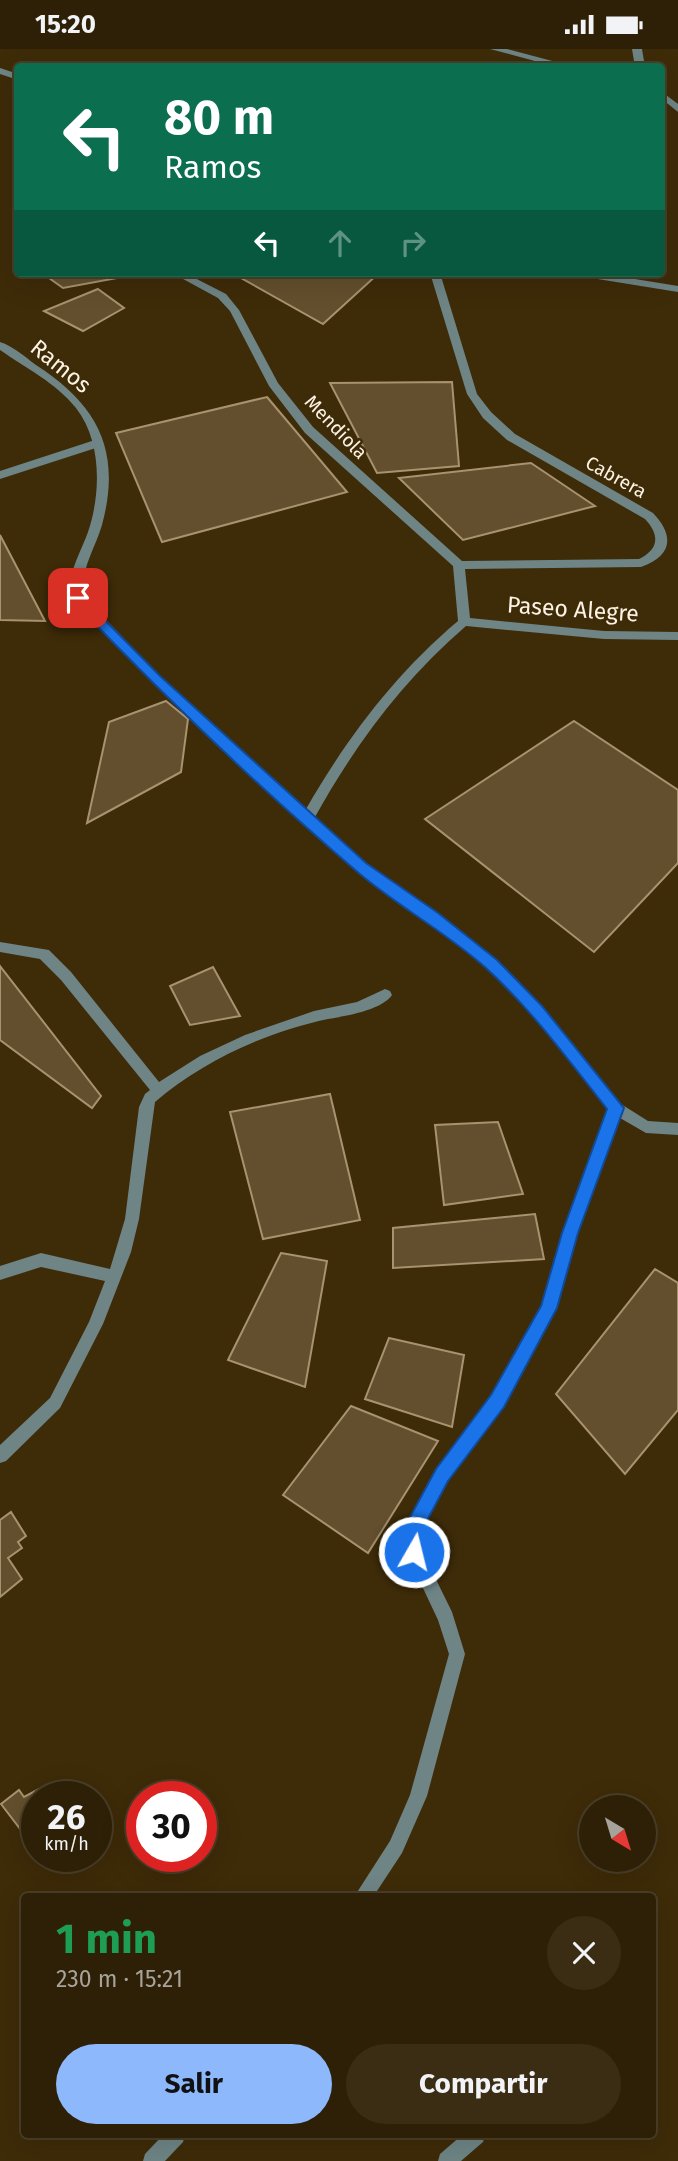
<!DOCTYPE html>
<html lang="es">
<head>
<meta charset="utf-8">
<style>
  body { margin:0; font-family:"Fira Sans",sans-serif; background:#3a2d14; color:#f1f3f6; height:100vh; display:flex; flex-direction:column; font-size:26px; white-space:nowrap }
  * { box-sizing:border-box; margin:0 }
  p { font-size:23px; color:#a7a39b }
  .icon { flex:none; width:38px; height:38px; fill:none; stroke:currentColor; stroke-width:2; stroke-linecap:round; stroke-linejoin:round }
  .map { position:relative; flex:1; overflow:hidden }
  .panel { position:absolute; left:21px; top:1844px; width:635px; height:245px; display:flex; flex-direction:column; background:#2e2006; border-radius:7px; box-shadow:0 7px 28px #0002,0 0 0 2px #493e28 }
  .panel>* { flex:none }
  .top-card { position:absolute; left:14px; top:14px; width:651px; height:214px; border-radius:7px; box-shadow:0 7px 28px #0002,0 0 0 2px #493e28; background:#0b6e4f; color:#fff; overflow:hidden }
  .needle { width:46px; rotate:142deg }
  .controls { position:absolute; left:579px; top:1746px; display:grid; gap:14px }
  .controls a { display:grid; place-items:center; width:77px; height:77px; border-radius:50%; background:#2e2006; box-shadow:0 7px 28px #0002,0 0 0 2px #493e28; font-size:35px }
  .speed { position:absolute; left:21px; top:1732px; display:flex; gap:14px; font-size:35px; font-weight:700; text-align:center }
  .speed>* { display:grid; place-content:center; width:91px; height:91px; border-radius:50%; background:#2e2006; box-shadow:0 7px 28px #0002,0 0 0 2px #493e28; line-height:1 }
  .speed small { font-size:18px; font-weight:400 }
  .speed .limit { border:10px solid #d22; background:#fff; color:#111 }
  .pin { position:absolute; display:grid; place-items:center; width:60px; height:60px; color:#fff; margin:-30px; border-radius:14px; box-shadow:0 4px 10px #0006 }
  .me { position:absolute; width:77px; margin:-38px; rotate:8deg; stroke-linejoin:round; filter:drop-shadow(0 0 5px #0008) }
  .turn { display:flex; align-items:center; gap:24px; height:147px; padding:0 35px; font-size:32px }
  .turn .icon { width:91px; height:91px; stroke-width:2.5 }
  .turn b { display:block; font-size:49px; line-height:60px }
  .lanes { display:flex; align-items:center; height:66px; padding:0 35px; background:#0003; justify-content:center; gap:35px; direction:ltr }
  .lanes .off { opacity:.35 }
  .round { display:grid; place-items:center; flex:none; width:74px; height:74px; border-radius:37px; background:#3a2d14 }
  .head { display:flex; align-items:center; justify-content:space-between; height:119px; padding:0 35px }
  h1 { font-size:42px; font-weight:700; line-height:52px; color:#1e9e55 }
  .cta { display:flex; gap:14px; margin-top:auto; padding:14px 35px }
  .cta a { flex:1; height:80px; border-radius:42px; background:#8db9fc; color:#111; font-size:28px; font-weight:700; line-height:80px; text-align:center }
  .cta a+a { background:#3a2d14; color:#f1f3f6 }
  .status { display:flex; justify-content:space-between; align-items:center; height:49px; padding:0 35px; background:#2e2006; direction:ltr }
  .status svg { height:19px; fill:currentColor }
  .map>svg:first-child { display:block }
  .building { fill:#634f2d; stroke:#a8926f; stroke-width:2 }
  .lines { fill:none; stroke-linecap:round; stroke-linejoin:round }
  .service { fill:#6e8485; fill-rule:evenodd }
  .minor { fill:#6e8485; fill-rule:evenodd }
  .route { fill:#1a73e8; stroke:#114b97; stroke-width:2 }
  .labels { text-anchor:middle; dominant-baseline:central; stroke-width:5; stroke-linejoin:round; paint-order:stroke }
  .far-street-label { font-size:19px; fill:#fdf3e4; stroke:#3e2b08 }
  .street-label { font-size:23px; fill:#fdf3e4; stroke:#3e2b08 }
</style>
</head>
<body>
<div class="status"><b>15:20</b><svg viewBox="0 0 49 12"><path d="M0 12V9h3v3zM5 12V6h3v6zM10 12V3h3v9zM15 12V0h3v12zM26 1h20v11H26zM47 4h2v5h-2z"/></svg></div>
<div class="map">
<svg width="678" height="2112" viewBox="0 0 678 2112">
  <rect width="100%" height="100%" fill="#3e2b08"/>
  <g class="building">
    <path d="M 42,224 L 118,224 L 123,228 L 63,239 Z"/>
    <path d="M 232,224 L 379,224 L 323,275 Z"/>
    <path d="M 98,240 L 124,259 L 83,282 L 44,262 Z"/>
    <path d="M 452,333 L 459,417 L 377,424 L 330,334 Z"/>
    <path d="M 267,348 L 347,443 L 162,493 L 116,384 Z"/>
    <path d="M 531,414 L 595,457 L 463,491 L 399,429 Z"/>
    <path d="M 0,486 L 45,572 L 0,571 Z"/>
    <path d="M 166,652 L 188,670 L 181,723 L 87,774 L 109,673 Z"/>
    <path d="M 574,672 L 678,741 L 678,814 L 594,903 L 425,770 Z"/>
    <path d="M 0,917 L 101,1047 L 92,1059 L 0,991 Z"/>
    <path d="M 213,918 L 240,967 L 190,976 L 170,937 Z"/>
    <path d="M 330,1045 L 360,1171 L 263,1190 L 230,1063 Z"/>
    <path d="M 498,1073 L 523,1145 L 444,1156 L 435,1076 Z"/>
    <path d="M 535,1165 L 544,1210 L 393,1219 L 393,1179 Z"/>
    <path d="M 281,1204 L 327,1212 L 305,1338 L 228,1311 Z"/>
    <path d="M 655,1220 L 678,1234 L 678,1361 L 625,1425 L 556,1345 Z"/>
    <path d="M 389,1289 L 464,1306 L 452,1378 L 365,1350 Z"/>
    <path d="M 351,1357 L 438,1392 L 368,1504 L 283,1446 Z"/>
    <path d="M 11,1463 L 26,1487 L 18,1493 L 22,1499 L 8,1509 L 22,1530 L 0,1548 L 0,1471 Z"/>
    <path d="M 39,1740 L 47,1748 L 37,1748 L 37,1802 L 1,1755 L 19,1741 L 24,1748 Z"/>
  </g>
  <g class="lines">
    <path class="service" d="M 98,390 L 103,394 L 102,397 L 0,430 L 0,422 Z"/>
    <g class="minor">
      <path d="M 490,0 L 507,0 L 575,18 L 557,18 Z"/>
      <path d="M 632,0 L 642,0 L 645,18 L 635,18 Z"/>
      <path d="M 0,19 L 18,25 L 18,31 L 0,25 Z"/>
      <path d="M 662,43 L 678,55 L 678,63 L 662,50 Z"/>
      <path d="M 172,224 L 185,224 L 226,245 L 239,261 L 278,334 L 313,378 L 462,512 L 639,510 C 659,500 660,486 645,470 L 507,391 L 483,369 L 467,345 L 430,224 L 440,224 L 477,345 L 491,363 L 515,385 L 653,464 C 675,487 672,507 641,518 L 465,520 L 470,569 L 604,582 L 678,583 L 678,591 L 604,590 L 466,577 C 403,631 355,696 315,768 L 366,814 L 438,864 L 496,911 L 542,958 L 621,1055 L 648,1072 L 678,1074 L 678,1086 L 646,1084 L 620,1069 L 577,1184 L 554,1264 L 502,1357 L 448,1431 L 423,1477 L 422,1502 L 452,1563 L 465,1605 L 427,1747 L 402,1804 L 373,1848 L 354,1848 L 390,1792 L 410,1746 L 449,1605 L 438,1571 L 406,1503 L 407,1476 L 436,1421 L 492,1347 L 542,1257 L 563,1184 L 609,1060 L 532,966 L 486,919 L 428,872 L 356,822 L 152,633 L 82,562 C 76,555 71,549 70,539 C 70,520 82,500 88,483 C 101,445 102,392 76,359 C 56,334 26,319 0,301 L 0,293 C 13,297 25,308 36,316 C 98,356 122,402 102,476 C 95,500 79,522 84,548 L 160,627 L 306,760 C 347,689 395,625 458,572 L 453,517 L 305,384 L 269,337 L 230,262 L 218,249 Z"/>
      <path d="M 574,224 L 598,224 L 678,237 L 678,243 L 579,227 Z"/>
      <path d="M 0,893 L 49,901 L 71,923 L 159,1033 L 200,1007 L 245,986 L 314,962 L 357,953 L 385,940 L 390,942 L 392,946 C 382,961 346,967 328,970 C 266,983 203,1012 155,1053 L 139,1170 L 131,1203 L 103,1275 L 60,1359 L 6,1412 L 0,1414 L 0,1396 L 50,1349 L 89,1273 L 105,1232 L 41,1218 L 0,1231 L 0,1217 L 41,1204 L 110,1220 L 125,1170 L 139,1058 L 145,1045 L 150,1041 L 61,931 L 40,910 L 0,903 Z"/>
      <path d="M 163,2086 L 185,2086 L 183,2093 L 165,2112 L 143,2112 L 145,2105 Z"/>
      <path d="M 462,2086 L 485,2086 L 483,2093 L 461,2112 L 438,2112 L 440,2105 Z"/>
    </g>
  </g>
  <path class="route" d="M 78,544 L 160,627 L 366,814 L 438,864 L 497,911 L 542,957 L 624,1059 L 578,1184 L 557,1259 L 504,1358 L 448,1432 L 424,1477 L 421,1510 L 414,1512 L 408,1510 L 405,1503 L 409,1470 L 436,1420 L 491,1346 L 541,1257 L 562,1184 L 607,1060 C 569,1012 532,961 486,919 C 445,882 395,856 354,820 C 256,736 162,645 73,552 L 71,549 Z"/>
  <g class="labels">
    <g class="far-street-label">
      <text transform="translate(336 378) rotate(46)">Mendiola</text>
      <text transform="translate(616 428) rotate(29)">Cabrera</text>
    </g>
    <g class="street-label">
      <text transform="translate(61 317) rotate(39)">Ramos</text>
      <text transform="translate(573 560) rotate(4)">Paseo Alegre</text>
    </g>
  </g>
</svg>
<div class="controls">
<a><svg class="needle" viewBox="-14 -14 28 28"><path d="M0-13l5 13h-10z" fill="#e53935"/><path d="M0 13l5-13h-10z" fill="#a7a39b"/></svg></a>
</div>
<div class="speed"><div>26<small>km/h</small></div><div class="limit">30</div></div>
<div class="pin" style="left:78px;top:549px;background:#d93025"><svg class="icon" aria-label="arrive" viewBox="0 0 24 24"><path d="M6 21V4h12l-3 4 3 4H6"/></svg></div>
<svg class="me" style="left:414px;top:1503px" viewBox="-20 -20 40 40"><circle r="17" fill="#1a73e8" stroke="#fff" stroke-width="3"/><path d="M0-11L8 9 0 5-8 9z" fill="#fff"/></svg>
<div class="top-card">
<div class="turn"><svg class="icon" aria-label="left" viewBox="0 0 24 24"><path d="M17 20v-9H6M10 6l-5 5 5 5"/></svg><div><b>80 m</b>Ramos</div></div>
<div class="lanes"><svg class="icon" aria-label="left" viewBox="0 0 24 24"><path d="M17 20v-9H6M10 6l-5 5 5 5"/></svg><svg class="icon off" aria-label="ahead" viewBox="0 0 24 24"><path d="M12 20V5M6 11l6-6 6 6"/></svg><svg class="icon off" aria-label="right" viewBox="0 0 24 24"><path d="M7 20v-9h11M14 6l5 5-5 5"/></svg></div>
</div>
<section class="panel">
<div class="head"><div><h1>1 min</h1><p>230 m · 15:21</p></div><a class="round"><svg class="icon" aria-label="close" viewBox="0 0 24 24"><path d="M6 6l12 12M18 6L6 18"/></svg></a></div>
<div class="cta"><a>Salir</a><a>Compartir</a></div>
</section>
</div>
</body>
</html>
